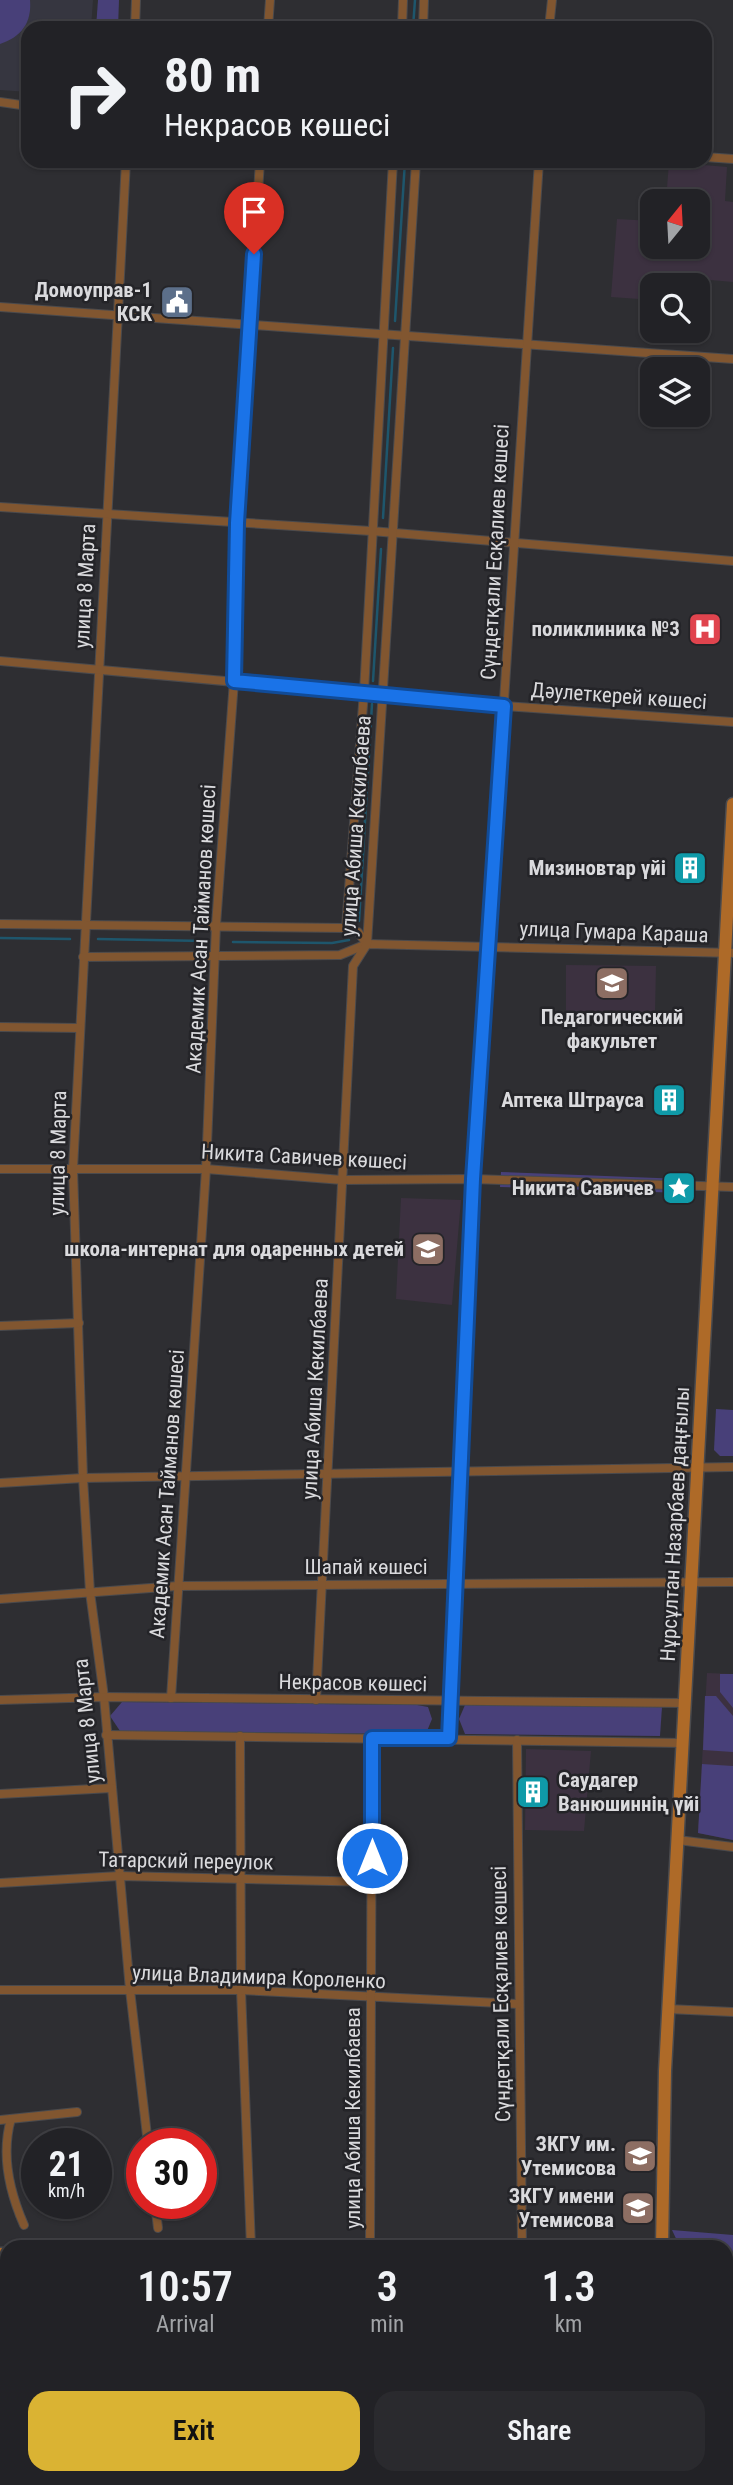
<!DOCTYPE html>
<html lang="en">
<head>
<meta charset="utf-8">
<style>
  body { margin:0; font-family:"Roboto Condensed",sans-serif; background:#2a2a2e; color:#f1f3f6; height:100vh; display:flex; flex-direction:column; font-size:26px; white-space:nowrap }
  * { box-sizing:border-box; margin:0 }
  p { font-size:23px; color:#a2a4a7 }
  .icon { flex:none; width:38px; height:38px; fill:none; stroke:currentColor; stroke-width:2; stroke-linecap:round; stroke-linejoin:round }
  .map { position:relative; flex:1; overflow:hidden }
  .sheet { position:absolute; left:0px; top:2240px; width:733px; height:245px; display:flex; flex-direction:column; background:#222226; border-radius:21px 21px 0 0; box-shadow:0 2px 5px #0004,0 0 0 2px #3f3f43 }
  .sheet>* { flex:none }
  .hud { position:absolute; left:21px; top:21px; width:691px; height:147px; border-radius:21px; box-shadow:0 2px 5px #0004,0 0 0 2px #3f3f43; background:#222226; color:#f1f3f6; overflow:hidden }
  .needle { width:46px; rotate:18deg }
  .fabs { position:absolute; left:640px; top:189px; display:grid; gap:14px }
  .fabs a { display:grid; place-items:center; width:70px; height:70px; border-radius:14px; background:#222226; box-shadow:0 2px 5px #0004,0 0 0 2px #3f3f43; font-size:35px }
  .speed { position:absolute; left:21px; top:2128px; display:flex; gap:14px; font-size:35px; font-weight:700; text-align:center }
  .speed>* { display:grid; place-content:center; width:91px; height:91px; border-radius:50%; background:#222226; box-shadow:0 2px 5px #0004,0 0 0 2px #3f3f43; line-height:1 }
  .speed small { font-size:18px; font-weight:400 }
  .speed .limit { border:10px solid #d22; background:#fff; color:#111 }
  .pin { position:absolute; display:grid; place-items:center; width:60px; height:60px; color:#fff; margin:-72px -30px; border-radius:50% 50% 50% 0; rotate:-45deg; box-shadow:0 0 7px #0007 }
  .pin .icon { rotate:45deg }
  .me { position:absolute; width:77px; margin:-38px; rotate:0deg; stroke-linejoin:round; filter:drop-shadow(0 0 5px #0008) }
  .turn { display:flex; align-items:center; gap:24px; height:147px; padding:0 28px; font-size:32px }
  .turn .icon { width:91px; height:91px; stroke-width:2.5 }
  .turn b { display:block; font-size:49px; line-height:60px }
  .eta { display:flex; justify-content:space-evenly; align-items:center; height:119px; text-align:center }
  .eta b { font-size:42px; font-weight:600; line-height:49px }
  .action { display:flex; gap:14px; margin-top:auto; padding:14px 28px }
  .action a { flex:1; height:80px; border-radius:21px; background:#dab333; color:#111; font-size:28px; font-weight:600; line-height:80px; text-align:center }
  .action a+a { background:#2a2a2e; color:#f1f3f6 }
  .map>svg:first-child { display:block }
  .built { fill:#363640 }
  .education { fill:#3c3140 }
  .green { fill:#484079 }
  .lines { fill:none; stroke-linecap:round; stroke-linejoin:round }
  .stream { stroke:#1e566c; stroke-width:2.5 }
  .street-casing { stroke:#4a4a4d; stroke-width:10 }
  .secondary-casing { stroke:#4a4a4d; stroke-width:15 }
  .street { stroke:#815630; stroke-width:8 }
  .secondary { stroke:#ae6a28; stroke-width:12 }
  .route-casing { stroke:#114b97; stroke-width:18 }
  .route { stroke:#1a73e8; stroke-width:12 }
  .labels { text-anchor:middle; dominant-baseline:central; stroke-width:5; stroke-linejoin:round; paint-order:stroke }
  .poi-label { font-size:21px; font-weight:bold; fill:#dadadd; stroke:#242428; text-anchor:end }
  .street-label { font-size:21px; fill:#dadadd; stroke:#242428 }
</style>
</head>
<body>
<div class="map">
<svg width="733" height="2485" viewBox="0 0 733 2485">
  <rect width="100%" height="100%" fill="#2e2e32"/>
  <path class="built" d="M 0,0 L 93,0 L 91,28 L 28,28 L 28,92 L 0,90 Z"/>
  <g class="education">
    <path d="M 669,162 L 727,167 L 725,201 L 733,202 L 733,282 L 699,279 L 698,286 L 653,285 L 653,300 L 611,297 L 617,219 L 653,221 L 653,247 L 698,247 L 698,201 L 666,201 Z"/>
    <path d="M 566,965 L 656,966 L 655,1013 L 566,1011 Z"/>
    <path d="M 401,1198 L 461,1200 L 452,1305 L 396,1299 Z"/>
    <path d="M 707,1673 L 733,1674 L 733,1840 L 698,1833 Z"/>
    <path d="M 526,1749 L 591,1751 L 584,1831 L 525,1830 Z"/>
  </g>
  <g class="green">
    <path d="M 0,0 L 30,0 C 32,23 21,37 0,44 Z"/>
    <path d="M 98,0 L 119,0 L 118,28 L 96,28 Z"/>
    <path d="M 501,1172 L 683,1179 L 683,1193 L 500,1187 Z"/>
    <path d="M 716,1409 L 733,1410 L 733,1456 L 720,1456 L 714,1450 Z"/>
    <path d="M 720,1674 L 733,1674 L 733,1708 L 720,1692 Z"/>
    <path d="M 705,1696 L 716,1696 L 733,1716 L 733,1752 L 703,1750 Z"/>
    <path d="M 122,1702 L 417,1705 L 428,1707 L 432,1719 L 427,1731 L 416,1734 L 120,1731 L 110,1716 Z"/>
    <path d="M 465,1705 L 662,1707 L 660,1736 L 465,1734 L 459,1719 Z"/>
    <path d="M 702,1764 L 733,1766 L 733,1840 L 698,1833 Z"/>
    <path d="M 672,2230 L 733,2235 L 733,2290 L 726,2289 L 726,2247 L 680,2247 Z"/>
    <path d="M 0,2374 L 7,2390 L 7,2478 L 45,2478 L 49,2485 L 0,2485 Z"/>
  </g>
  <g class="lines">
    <g class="stream">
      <path d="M 413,28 L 415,0"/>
      <path d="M 395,321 L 405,161"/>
      <path d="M 383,518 L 393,348"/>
      <path d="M 373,681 L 381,549"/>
      <path d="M 359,921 L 372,704"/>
      <path d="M 0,938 L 70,939"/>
      <path d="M 98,939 L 205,941"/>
      <path d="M 233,942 L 332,943 L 349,940"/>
    </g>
    <g class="street-casing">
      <g id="street">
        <path d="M 135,28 L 136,0"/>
        <path d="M 268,28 L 270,0"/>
        <path d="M 402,28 L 403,0"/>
        <path d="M 423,28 L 424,0"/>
        <path d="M 549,28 L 552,0"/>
        <path d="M 0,102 L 28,106"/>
        <path d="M 705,157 L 733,159"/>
        <path d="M 126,161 L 73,1169 L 83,1478 L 90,1592 L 104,1697 L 130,1990 L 148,2144"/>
        <path d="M 0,307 L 733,359"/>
        <path d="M 0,507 L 371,531 L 733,561"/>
        <path d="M 0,661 L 504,706 L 733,722"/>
        <path d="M 0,924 L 346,928 L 358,932 L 367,944"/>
        <path d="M 346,928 L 364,692 L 393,161"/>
        <path d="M 83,957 L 340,955 L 367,944 L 733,953"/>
        <path d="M 0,1027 L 79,1028"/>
        <path d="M 0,1169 L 206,1169 L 342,1180 L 473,1179 L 733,1187"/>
        <path d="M 0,1326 L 79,1323"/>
        <path d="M 0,1483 L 83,1478 L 733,1467"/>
        <path d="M 0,1599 L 178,1586 L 733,1582"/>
        <path d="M 171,1698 L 206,1169 L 216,925 L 234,681 L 237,523 L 260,161"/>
        <path d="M 0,1700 L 104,1697 L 686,1703"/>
        <path d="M 316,1700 L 353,966 L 367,944 L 416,161"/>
        <path d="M 106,1735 L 684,1743"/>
        <path d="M 240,1736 L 241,1990 L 251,2247"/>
        <path d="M 449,1738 L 473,1179 L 539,161"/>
        <path d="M 517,1740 L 522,2247"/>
        <path d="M 0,1794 L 112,1788"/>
        <path d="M 678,1840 L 733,1847"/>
        <path d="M 0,1883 L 119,1876 L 372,1882"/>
        <path d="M 0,1990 L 241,1990 L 518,2004"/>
        <path d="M 668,2009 L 733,2012"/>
        <path d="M 11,2119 C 1,2154 10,2193 24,2225"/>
        <path d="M 0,2120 L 77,2112"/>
        <path d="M 155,2203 L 158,2228"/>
        <path d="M 370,2247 L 372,1738"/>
        <path d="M 0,2329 L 7,2346"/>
        <path d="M 63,2478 L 66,2484 L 111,2478"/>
        <path d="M 249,2478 L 250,2485"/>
        <path d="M 284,2478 L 442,2485"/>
        <path d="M 484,2485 L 485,2478"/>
        <path d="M 648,2485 L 649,2478"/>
      </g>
    </g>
    <g class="secondary-casing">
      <g id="secondary">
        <path d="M 662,2247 L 665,2071 L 733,804"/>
        <path d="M 0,2254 L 7,2254"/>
        <path d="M 726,2296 L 733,2298"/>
      </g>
    </g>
    <use href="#street" class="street"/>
    <use href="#secondary" class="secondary"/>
  </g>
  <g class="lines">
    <g class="route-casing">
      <path id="route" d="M 254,254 L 237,523 L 234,681 L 504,706 L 473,1179 L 449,1738 L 372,1738 L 372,1858"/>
    </g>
    <use href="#route" class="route"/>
  </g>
  <defs>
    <g id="civic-square" transform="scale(1.75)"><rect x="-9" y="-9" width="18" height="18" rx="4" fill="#5c6f8a" stroke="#242428"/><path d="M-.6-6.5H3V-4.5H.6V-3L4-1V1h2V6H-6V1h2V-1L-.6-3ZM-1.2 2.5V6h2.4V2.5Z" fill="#fff"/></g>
    <g id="hospital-square" transform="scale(1.75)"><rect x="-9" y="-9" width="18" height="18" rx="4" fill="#e0444e" stroke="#242428"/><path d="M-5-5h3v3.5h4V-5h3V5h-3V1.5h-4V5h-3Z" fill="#fff"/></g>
    <g id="building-square" transform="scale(1.75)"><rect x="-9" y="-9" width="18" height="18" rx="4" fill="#0f9aa8" stroke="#242428"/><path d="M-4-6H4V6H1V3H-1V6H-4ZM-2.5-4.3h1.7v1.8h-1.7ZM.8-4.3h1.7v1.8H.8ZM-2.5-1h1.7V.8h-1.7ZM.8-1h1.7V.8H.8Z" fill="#fff"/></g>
    <g id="university-square" transform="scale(1.75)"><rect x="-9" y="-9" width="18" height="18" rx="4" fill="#8d6e63" stroke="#242428"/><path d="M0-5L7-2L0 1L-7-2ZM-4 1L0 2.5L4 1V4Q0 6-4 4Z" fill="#fff"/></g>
    <g id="sight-square" transform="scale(1.75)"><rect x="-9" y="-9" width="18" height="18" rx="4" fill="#0f9aa8" stroke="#242428"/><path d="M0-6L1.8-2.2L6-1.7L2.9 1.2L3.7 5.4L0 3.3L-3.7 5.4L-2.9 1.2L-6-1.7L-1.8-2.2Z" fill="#fff"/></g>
    <g id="school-square" transform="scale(1.75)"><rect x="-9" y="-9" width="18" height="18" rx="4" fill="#8d6e63" stroke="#242428"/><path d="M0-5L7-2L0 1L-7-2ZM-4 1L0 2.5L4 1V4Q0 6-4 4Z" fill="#fff"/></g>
  </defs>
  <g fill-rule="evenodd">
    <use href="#civic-square" x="177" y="302"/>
    <use href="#hospital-square" x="705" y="629"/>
    <use href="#building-square" x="690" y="868"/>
    <use href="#university-square" x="612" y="983"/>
    <use href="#building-square" x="669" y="1100"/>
    <use href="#sight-square" x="679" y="1188"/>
    <use href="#school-square" x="428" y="1249"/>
    <use href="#building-square" x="533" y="1792"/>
    <use href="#university-square" x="640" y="2156"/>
    <use href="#university-square" x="638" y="2208"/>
  </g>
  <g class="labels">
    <g class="poi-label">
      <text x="152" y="290">Домоуправ-1<tspan x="152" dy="24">КСК</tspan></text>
      <text x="680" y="629">поликлиника №3</text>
      <text x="666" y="868">Мизиновтар үйі</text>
      <text x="612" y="1017" text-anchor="middle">Педагогический<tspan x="612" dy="24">факультет</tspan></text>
      <text x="644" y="1100">Аптека Штрауса</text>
      <text x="654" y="1188">Никита Савичев</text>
      <text x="404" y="1249">школа-интернат для одаренных детей</text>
      <text x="558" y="1780" text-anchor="start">Саудагер<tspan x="558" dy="24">Ванюшиннің үйі</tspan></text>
      <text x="616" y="2144">ЗКГУ им.<tspan x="616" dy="24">Утемисова</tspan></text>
      <text x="614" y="2196">ЗКГУ имени<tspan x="614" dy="24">Утемисова</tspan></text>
    </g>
    <g class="street-label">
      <text transform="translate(495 552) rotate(-87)">Сүндетқали Есқалиев көшесі</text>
      <text transform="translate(85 586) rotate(-87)">улица 8 Марта</text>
      <text transform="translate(619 696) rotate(4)">Дәулеткерей көшесі</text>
      <text transform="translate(356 826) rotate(-86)">улица Абиша Кекилбаева</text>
      <text transform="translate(201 929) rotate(-87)">Академик Асан Тайманов көшесі</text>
      <text transform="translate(614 932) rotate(2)">улица Гумара Караша</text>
      <text transform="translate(58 1153) rotate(-89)">улица 8 Марта</text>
      <text transform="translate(304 1157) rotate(3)">Никита Савичев көшесі</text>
      <text transform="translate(315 1389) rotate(-87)">улица Абиша Кекилбаева</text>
      <text transform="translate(167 1494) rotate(-86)">Академик Асан Тайманов көшесі</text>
      <text transform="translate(675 1524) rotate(-87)">Нұрсұлтан Назарбаев даңғылы</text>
      <text x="366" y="1567">Шапай көшесі</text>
      <text transform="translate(353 1683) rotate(1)">Некрасов көшесі</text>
      <text transform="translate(87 1721) rotate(-96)">улица 8 Марта</text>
      <text transform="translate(186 1861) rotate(1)">Татарский переулок</text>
      <text transform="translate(259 1977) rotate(2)">улица Владимира Короленко</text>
      <text transform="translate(501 1994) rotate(-91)">Сүндетқали Есқалиев көшесі</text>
      <text transform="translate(353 2118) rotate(-90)">улица Абиша Кекилбаева</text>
    </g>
  </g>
</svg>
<div class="fabs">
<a><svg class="needle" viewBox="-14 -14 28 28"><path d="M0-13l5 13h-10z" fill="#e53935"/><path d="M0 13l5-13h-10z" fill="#a2a4a7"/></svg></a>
<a><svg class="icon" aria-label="search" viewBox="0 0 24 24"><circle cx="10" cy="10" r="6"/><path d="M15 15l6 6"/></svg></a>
<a><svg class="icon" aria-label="layers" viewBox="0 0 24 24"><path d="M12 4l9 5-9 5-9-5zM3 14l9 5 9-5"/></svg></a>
</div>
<div class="speed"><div>21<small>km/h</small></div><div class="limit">30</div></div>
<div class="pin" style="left:254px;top:254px;background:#d93025"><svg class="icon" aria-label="arrive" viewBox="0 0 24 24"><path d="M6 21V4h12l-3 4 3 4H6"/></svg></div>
<svg class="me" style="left:372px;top:1858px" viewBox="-20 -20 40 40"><circle r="17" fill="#1a73e8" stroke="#fff" stroke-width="3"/><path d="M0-11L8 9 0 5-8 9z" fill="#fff"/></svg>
<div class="hud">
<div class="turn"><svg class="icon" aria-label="right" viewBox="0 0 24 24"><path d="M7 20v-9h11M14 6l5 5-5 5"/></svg><div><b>80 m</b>Некрасов көшесі</div></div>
</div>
<section class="sheet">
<div class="eta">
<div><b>10:57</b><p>Arrival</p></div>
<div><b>3</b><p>min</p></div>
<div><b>1.3</b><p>km</p></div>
</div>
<div class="action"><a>Exit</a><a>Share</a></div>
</section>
</div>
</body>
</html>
